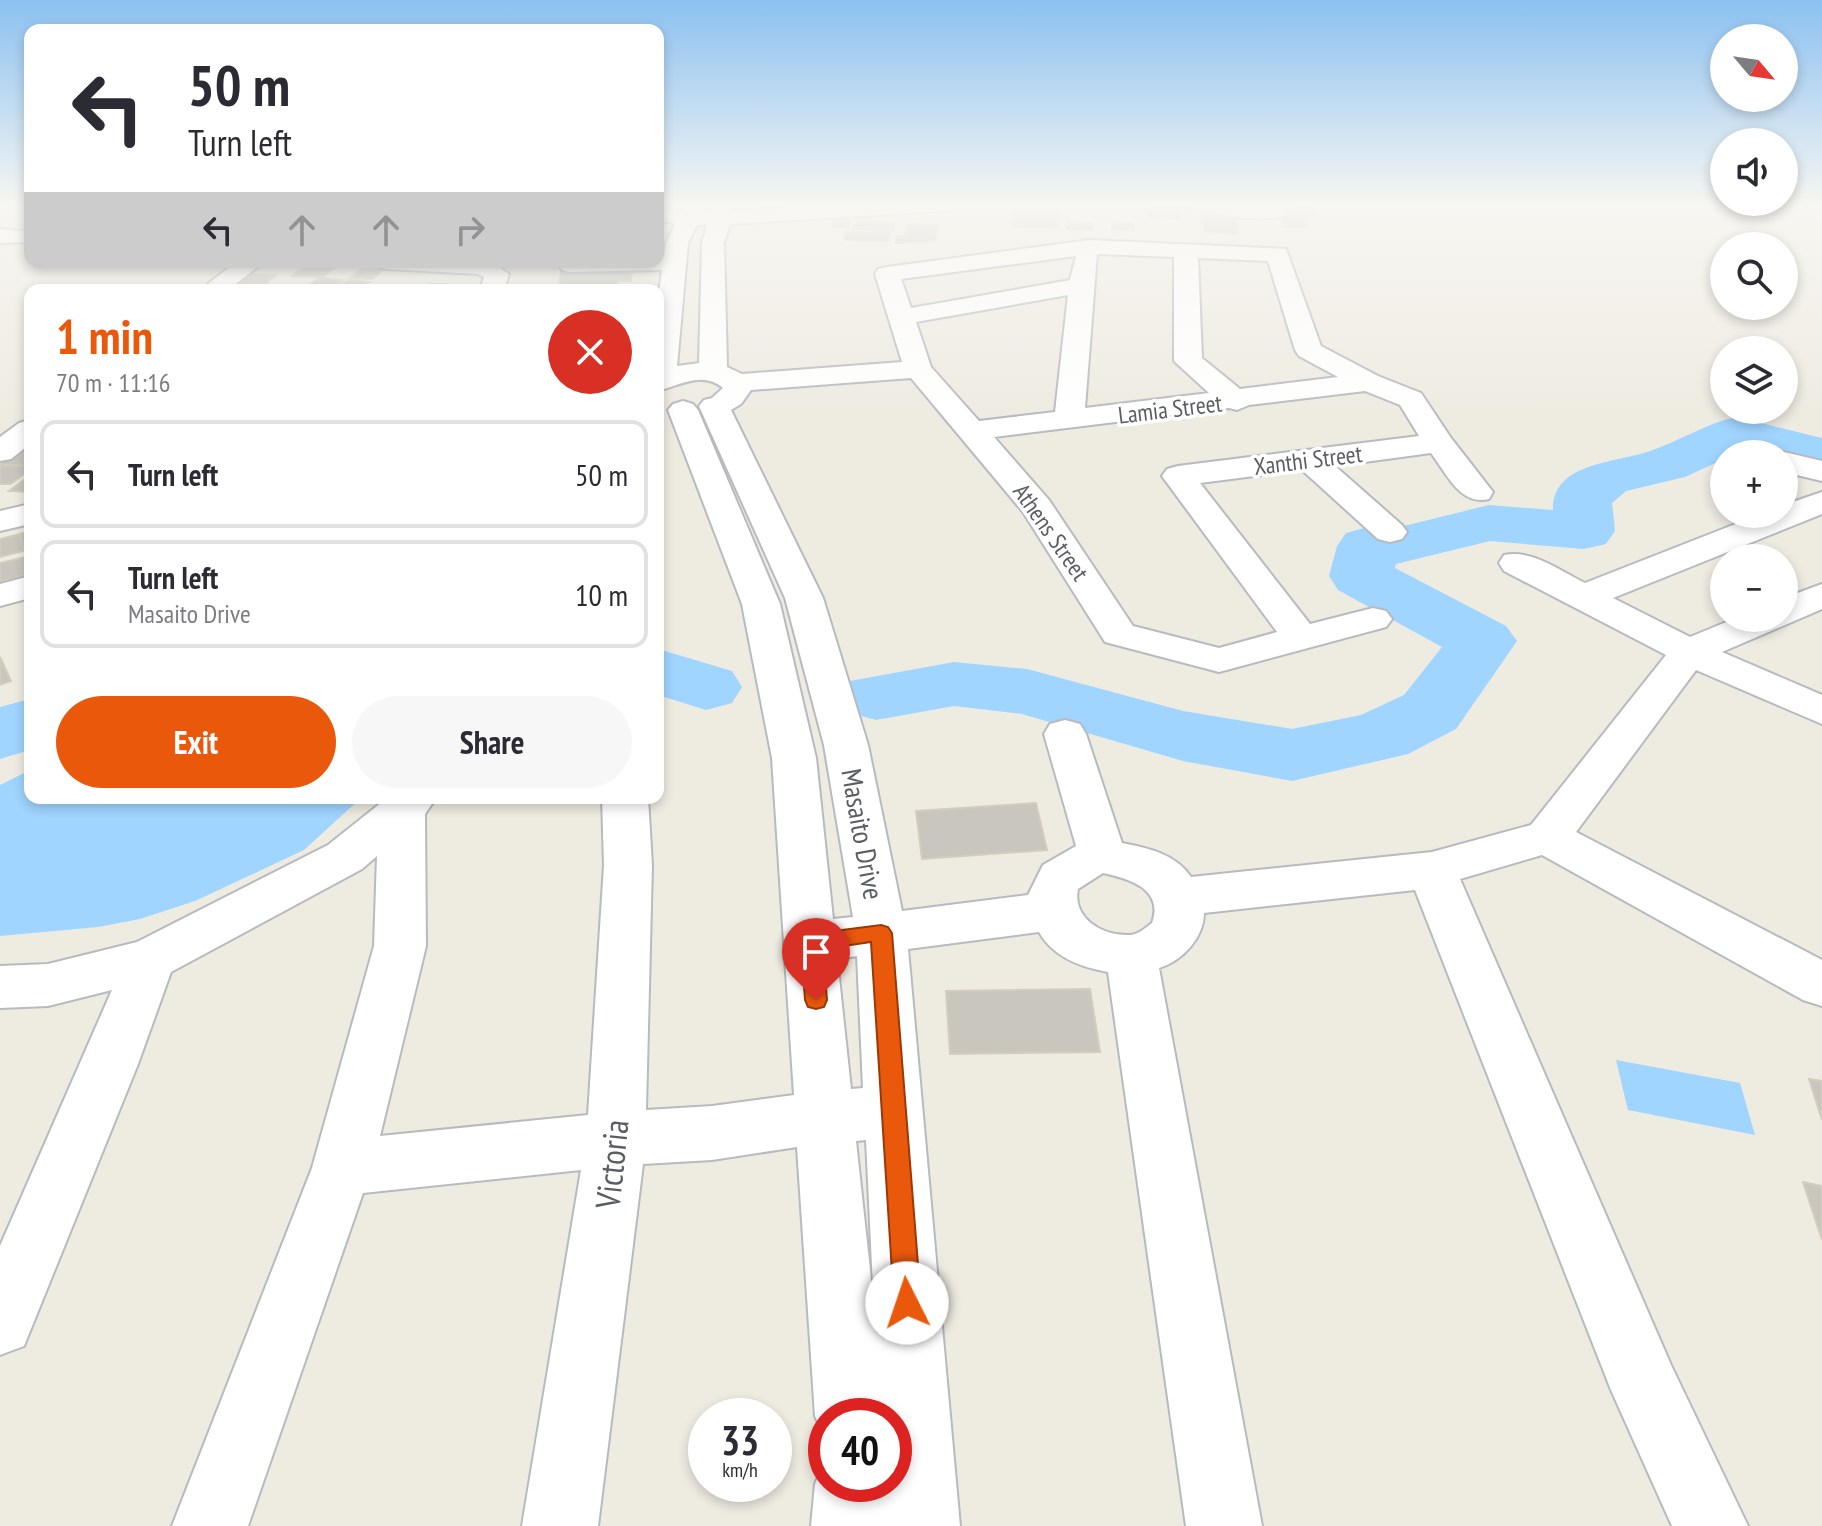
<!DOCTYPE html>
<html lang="en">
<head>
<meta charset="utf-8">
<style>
  body { margin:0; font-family:"PT Sans Narrow",sans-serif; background:#f7f7f7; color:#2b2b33; height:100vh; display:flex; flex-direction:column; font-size:30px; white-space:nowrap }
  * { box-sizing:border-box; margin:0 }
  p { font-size:26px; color:#7c7c81 }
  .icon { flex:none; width:44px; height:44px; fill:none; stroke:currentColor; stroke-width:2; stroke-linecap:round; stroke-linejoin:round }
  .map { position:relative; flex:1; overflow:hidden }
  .drawer { position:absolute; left:24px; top:284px; width:640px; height:520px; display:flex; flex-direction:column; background:#fff; border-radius:16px; box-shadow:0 4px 12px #0003 }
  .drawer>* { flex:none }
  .guide { position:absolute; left:24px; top:24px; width:640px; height:244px; border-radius:16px; box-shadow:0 4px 12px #0003; background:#fff; color:#2b2b33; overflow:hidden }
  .needle { width:52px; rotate:119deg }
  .fabs { position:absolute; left:1710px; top:24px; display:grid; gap:16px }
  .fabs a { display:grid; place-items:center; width:88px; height:88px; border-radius:50%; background:#fff; box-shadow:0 4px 12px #0003; font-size:40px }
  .speed { position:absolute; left:688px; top:1398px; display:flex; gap:16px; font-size:40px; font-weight:700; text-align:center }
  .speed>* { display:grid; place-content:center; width:104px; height:104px; border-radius:50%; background:#fff; box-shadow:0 4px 12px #0003; line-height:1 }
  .speed small { font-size:20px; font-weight:400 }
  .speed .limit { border:12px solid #d22; background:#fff; color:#111 }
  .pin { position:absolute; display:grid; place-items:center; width:68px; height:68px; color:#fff; margin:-82px -34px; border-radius:50% 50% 50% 0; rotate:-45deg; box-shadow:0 0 8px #0007 }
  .pin .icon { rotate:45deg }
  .me { position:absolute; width:88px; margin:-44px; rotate:356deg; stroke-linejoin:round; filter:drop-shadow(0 0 6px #0008) }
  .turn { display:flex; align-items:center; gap:28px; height:168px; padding:0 32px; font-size:36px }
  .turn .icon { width:104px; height:104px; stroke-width:2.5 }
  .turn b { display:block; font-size:56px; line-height:68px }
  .lanes { display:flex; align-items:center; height:76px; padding:0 32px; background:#0003; justify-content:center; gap:40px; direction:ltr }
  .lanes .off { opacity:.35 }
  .round { display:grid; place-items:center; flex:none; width:84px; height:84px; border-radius:42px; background:#f7f7f7 }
  .headline { display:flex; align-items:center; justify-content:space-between; height:136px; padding:0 32px }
  h1 { font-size:48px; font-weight:600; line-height:60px; color:#ea580c }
  .action { display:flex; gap:16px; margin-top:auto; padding:16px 32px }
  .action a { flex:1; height:92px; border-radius:48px; background:#ea580c; color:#fff; font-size:32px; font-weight:600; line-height:92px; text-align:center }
  .action a+a { background:#f7f7f7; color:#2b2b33 }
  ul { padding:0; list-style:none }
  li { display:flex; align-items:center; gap:24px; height:108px; margin:0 16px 12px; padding:0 16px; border:4px solid #e1e1e2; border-radius:16px }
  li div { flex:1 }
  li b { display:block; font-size:30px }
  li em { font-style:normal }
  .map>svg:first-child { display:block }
  .water { fill:#a0d5ff }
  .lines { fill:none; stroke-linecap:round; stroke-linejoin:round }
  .river { fill:#a0d5ff; fill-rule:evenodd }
  .building { fill:#c9c6be; stroke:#d3cdbf; stroke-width:2 }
  .minor-casing { stroke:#b7babf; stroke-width:4 }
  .minor { fill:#fff; fill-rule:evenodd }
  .route { fill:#ea580c; stroke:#983908; stroke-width:2 }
  .labels { text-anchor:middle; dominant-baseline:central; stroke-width:7; stroke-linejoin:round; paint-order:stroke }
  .far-street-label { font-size:24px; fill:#5a5e63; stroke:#fff }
  .street-label { font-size:28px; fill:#5a5e63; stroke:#fff }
  .near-street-label { font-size:34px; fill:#5a5e63; stroke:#fff }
</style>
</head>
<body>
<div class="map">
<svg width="1822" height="1526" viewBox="0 0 1822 1526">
  <rect width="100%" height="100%" fill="#eeebe1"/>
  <g class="water">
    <path d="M 30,770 L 30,798 L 361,798 L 304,850 L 195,901 L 140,919 L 98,927 L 0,936 L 0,785 Z"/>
    <path d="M 1616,1060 L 1740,1083 L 1755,1135 L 1628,1110 Z"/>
  </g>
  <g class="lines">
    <g class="river">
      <path d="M 1736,417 L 1822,438 L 1822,472 L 1784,465 L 1784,454 L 1724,454 L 1724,459 L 1685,477 L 1626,491 L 1612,503 L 1615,531 L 1606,544 L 1584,549 L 1490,541 L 1396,564 L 1395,568 L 1506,626 L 1517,641 L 1456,729 L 1408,754 L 1292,781 L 1183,761 L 1022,714 L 954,706 L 876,720 L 850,713 L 839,697 L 850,681 L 954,662 L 1027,669 L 1183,711 L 1292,729 L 1361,715 L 1404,695 L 1442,647 L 1338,590 L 1329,576 L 1337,546 L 1346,533 L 1368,527 L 1404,526 L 1489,505 L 1553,510 C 1552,462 1617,463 1650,451 C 1679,441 1705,424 1736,417 Z"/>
      <path d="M 658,649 L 732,671 L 742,687 L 732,703 L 706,710 L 658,695 Z"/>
      <path d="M 30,699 L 30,750 L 0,759 L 0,707 Z"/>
    </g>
  </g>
  <g class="building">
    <path d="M 1147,203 L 1192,203 L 1191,213 L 1179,212 L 1180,219 L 1147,217 Z"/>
    <path d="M 1293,203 L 1313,203 L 1317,215 L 1297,214 Z"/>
    <path d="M 1044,209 L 1059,210 L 1058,228 L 1012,226 L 1012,212 L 1044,213 Z"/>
    <path d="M 1203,213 L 1235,215 L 1237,234 L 1205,232 Z"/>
    <path d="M 1281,215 L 1306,216 L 1308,228 L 1283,226 Z"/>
    <path d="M 834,218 L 850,218 L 849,227 L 833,227 Z"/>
    <path d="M 856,222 L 896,223 L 893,231 L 853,229 Z"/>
    <path d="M 1068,222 L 1093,223 L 1092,230 L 1067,229 Z"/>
    <path d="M 1113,222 L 1133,223 L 1133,230 L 1112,230 Z"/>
    <path d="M 908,224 L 938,225 L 935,241 L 896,243 L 896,236 L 905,236 Z"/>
    <path d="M 846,232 L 890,233 L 889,241 L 844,240 Z"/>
    <path d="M 305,266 L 335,268 L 322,277 L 292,276 Z"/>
    <path d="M 362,268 L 384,269 L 372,279 L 350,278 Z"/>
    <path d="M 632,268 L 631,281 L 618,281 L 617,290 L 544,290 L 559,287 L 561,272 Z"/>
    <path d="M 249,274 L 276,275 L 265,284 L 238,284 Z"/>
    <path d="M 319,278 L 343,280 L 330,289 L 306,287 Z"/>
    <path d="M 349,280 L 369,282 L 356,290 L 334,289 Z"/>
    <path d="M 430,284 L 456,285 L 451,290 L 422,290 Z"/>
    <path d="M 21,448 L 30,448 L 30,466 L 0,465 Z"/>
    <path d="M 0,465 L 30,466 L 30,470 L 11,484 L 0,484 Z"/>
    <path d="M 30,475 L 30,492 L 9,491 Z"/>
    <path d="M 30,531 L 30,549 L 23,551 L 20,534 Z"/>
    <path d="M 20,534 L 23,551 L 0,557 L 0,539 Z"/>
    <path d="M 30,556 L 30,574 L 0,582 L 0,563 Z"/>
    <path d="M 0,657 L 11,681 L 0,685 Z"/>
    <path d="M 1036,803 L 1047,850 L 922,859 L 916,811 Z"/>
    <path d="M 1090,989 L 1100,1052 L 950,1054 L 946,991 Z"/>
    <path d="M 1809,1079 L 1822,1081 L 1822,1120 Z"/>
    <path d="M 1803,1182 L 1822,1186 L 1822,1240 Z"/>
  </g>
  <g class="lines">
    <g class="minor-casing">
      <g id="minor">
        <path d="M 687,203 L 709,203 L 704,212 L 712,212 L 714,203 L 736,203 L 733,211 L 865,203 L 984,203 L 973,209 L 730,224 L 724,242 L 727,367 L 742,374 L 902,362 L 875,274 L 878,269 L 887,267 L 1090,240 L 1286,249 L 1321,346 L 1378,376 L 1421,393 L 1451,438 L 1493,492 L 1489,499 C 1460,506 1447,474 1431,453 L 1335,466 L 1402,525 L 1407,532 L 1402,539 L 1390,542 L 1378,539 L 1302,470 L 1200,483 L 1310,624 L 1373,608 L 1386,611 L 1392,619 L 1386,627 L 1219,672 L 1105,642 L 1023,512 L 911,378 L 751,390 L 741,404 L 731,410 L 823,598 L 868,745 L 902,911 L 1028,895 L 1043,865 L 1076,846 L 1044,734 L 1050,724 L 1065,720 L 1080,724 L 1086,734 L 1122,843 C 1148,848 1176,854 1191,877 L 1432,852 L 1531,825 L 1666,655 L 1504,571 L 1499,563 L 1504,555 C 1532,549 1560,571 1585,583 L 1761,514 L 1784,514 L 1784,505 L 1822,492 L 1822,514 L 1613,598 L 1690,637 L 1736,618 L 1784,618 L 1784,598 L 1822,584 L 1822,609 L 1722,652 L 1822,695 L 1822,724 L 1696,670 L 1576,832 L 1822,960 L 1822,1006 L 1803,1000 L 1542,855 L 1460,879 L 1671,1365 L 1748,1526 L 1672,1526 L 1611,1390 L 1415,890 L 1204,913 C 1204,938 1182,961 1159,968 L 1262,1526 L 1186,1526 L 1108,972 C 1080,967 1053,957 1039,932 L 908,949 L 960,1526 L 811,1526 L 815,1484 L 826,1458 L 826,1484 L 894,1484 L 894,1416 L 826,1416 L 826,1441 L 815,1416 L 797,1147 L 712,1160 L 643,1164 L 598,1526 L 522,1526 L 581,1170 L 363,1193 L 248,1526 L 172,1526 L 312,1168 L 374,946 L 377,856 L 362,869 L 171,972 L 138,1064 L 24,1346 L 0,1355 L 0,1246 L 112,990 L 48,1006 L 0,1008 L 0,966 L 48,964 L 137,942 L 328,845 L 387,798 L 436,798 L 425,814 L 426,946 L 380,1136 L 588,1115 L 604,865 L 602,798 L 648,798 L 652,865 L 646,1110 L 712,1106 L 794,1095 L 772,758 L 742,604 L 668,410 L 673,404 L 683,401 L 693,404 L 698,410 L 780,604 L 816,758 L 833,919 L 853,917 L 824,745 L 785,598 L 699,406 L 704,400 L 712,398 L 723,388 C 703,371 680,385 658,391 L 658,301 L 662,270 L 570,272 L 562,270 L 558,265 L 560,262 L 658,262 L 658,256 L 664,256 L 666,243 L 676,223 L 658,221 L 658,207 L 683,211 ZM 697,225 L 707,225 L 702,242 L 699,363 L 677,366 L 688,243 ZM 1097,254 L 1174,257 L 1174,361 L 1209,393 L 1085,408 ZM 1076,256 L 1070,280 L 911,308 L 901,279 ZM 1198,258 L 1268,261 L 1295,350 L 1299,356 L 1338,377 L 1240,389 L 1202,358 ZM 1068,295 L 1055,412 L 979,421 L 931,367 L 916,322 ZM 1365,391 L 1400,405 L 1419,436 L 1178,466 L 1167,469 L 1162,476 L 1277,632 L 1219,648 L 1133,626 L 1049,500 L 994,437 L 1229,408 L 1237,410 L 1249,405 ZM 1103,873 C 1130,879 1164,889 1152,923 C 1145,928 1138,935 1129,935 C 1102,936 1072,918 1078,889 ZM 857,956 L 863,1088 L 851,1089 L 837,959 ZM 866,1140 L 874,1307 L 856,1141 Z"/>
        <path d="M 1188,203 L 1277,207 L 1288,213 C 1277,225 1200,216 1188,203 Z"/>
        <path d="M 0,229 L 30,232 L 30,242 L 0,243 Z"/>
        <path d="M 236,262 L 264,262 L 228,290 L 200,290 Z"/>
        <path d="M 375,262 L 491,262 L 509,274 L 504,290 L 480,290 L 484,277 L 477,274 L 387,269 L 379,267 Z"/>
        <path d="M 30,420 L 30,444 L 11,459 L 0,461 L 0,437 L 19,423 Z"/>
        <path d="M 1784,452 L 1822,461 L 1822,481 L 1784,472 L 1784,454 L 1778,454 Z"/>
        <path d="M 30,504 L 30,524 L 0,531 L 0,511 Z"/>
        <path d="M 30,576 L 30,598 L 0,606 L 0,584 Z"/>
      </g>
    </g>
    <use href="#minor" class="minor"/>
  </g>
  <linearGradient id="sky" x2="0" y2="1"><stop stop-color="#8bc1f1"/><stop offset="0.49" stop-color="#f7f6f2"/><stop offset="1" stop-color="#f7f6f2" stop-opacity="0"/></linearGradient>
  <rect width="1822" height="417" fill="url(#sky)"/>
  <path class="route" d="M 881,925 L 888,927 L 892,933 L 921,1303 L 917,1312 L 907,1316 L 898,1312 L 894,1303 L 871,942 L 823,949 L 827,1000 L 824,1007 L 816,1009 L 808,1007 L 805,1000 L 801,942 L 804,936 L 811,934 Z"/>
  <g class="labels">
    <g class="far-street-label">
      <text transform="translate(1170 409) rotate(-7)">Lamia Street</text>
      <text transform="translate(1308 460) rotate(-7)">Xanthi Street</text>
      <text transform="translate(1051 532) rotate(55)">Athens Street</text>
    </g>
    <g class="street-label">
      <text transform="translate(863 834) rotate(80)">Masaito Drive</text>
    </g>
    <g class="near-street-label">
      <text transform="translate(611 1164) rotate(-84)">Victoria</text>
    </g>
  </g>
</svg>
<div class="fabs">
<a><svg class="needle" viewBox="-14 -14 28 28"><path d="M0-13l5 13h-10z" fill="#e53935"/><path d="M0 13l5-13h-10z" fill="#7c7c81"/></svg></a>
<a><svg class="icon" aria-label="sound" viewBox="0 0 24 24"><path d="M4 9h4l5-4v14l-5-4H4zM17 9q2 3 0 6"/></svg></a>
<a><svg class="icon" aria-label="search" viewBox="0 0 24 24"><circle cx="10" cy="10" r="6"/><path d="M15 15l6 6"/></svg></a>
<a><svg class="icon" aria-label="layers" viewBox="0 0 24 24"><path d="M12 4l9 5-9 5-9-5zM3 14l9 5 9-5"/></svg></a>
<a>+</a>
<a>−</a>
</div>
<div class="speed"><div>33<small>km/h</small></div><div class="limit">40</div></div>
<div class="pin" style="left:816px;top:1000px;background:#d93025"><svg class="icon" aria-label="arrive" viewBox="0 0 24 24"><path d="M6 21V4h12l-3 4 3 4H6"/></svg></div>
<svg class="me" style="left:907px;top:1303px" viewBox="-20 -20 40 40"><circle r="19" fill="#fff"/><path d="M0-13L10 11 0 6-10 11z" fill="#ea580c"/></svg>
<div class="guide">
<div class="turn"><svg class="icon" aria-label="left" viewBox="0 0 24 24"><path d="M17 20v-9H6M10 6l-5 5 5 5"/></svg><div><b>50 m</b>Turn left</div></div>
<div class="lanes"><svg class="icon" aria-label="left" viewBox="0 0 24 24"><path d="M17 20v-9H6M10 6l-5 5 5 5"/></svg><svg class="icon off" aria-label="ahead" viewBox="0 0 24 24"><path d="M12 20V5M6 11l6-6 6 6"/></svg><svg class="icon off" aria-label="ahead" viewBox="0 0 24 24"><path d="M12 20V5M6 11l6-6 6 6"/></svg><svg class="icon off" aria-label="right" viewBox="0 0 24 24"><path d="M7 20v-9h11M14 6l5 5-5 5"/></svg></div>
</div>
<section class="drawer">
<div class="headline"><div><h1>1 min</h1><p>70 m · 11:16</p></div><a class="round" style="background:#d93025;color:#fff"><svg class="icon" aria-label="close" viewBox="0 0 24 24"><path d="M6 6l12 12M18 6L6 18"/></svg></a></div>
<ul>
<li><svg class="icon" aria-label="left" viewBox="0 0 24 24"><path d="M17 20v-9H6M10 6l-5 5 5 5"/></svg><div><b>Turn left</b></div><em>50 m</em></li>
<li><svg class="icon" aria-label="left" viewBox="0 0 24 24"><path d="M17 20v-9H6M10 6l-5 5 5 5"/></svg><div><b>Turn left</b><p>Masaito Drive</p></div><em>10 m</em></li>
</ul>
<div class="action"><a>Exit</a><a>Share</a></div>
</section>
</div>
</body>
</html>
